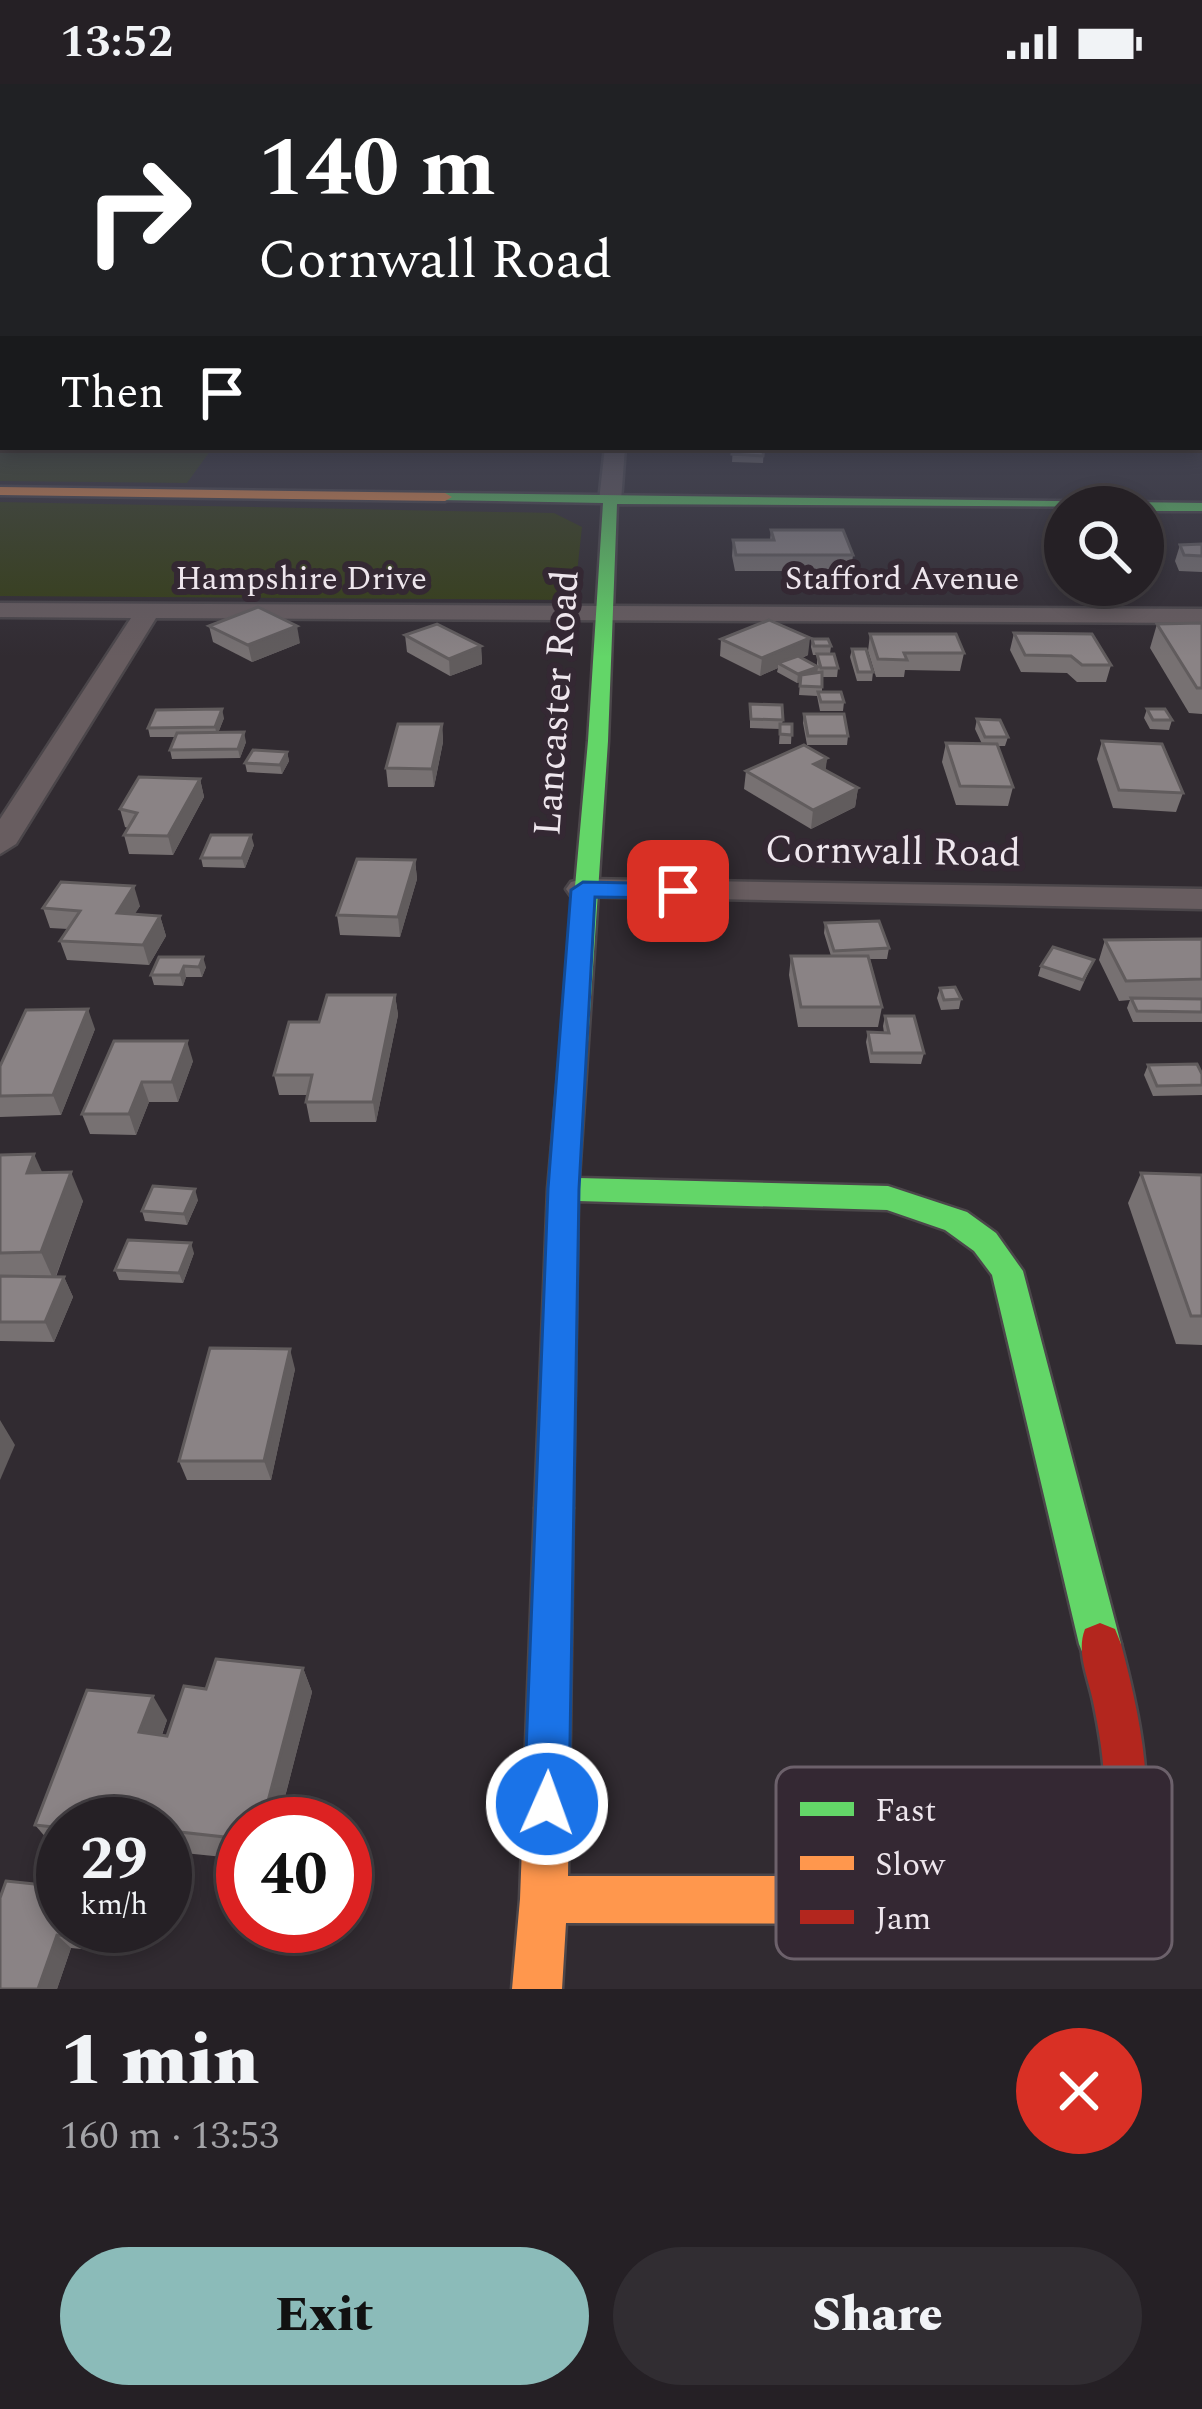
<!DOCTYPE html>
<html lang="en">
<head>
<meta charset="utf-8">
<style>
  body { margin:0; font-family:Spectral,serif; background:#312d32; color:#f1f3f6; height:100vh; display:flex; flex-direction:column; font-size:45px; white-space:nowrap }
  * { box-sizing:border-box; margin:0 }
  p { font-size:39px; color:#a3a3a7 }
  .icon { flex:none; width:66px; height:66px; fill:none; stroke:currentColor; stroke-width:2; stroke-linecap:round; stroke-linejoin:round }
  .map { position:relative; height:1905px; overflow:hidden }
  .panel { display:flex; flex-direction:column; background:#252025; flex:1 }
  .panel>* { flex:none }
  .hud { position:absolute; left:0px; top:0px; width:1203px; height:366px; box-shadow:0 6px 18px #0003,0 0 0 3px #423e42; background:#202124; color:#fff; overflow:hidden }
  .controls { position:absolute; left:1044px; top:402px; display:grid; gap:24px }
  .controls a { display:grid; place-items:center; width:120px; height:120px; border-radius:50%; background:#252025; box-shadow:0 6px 18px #0003,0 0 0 3px #423e42; font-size:60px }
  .speed { position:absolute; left:36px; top:1713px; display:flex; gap:24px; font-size:60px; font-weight:700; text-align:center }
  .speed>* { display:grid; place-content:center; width:156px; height:156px; border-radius:50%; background:#252025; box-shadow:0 6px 18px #0003,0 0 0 3px #423e42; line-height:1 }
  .speed small { font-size:30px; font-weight:400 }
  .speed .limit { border:18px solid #d22; background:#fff; color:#111 }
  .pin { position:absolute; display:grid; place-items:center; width:102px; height:102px; color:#fff; margin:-51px; border-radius:24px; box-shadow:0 6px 18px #0006 }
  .me { position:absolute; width:132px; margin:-66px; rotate:2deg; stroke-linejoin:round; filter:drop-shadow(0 0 9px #0008) }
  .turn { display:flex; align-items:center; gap:42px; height:252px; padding:0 60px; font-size:54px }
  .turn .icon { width:156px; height:156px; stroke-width:2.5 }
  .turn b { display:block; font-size:84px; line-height:102px }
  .then { display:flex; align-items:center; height:114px; padding:0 60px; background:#0003; gap:24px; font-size:45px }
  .round { display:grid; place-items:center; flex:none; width:126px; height:126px; border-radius:63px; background:#312d32 }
  .head { display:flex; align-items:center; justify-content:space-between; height:204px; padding:0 60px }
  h1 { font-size:72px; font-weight:800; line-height:90px }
  .button { display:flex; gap:24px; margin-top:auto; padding:24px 60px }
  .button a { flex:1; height:138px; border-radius:72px; background:#8bbbb9; color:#111; font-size:48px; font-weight:800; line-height:138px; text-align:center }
  .button a+a { background:#312d32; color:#f1f3f6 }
  .status { display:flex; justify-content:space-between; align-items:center; height:84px; padding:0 60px; background:#252025; direction:ltr }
  .status svg { height:33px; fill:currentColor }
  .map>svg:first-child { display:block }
  .green { fill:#353e13 }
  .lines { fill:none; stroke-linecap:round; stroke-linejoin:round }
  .street-casing { stroke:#4b464a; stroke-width:5 }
  .fast-casing { stroke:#4b464a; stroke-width:5 }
  .slow-casing { stroke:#4b464a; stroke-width:5 }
  .jam-casing { stroke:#4b464a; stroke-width:5 }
  .street { fill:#685d60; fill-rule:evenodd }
  .fast { fill:#63d668; fill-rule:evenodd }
  .slow { fill:#ff974d; fill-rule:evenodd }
  .jam { fill:#b3261e; fill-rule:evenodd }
  .wall { fill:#777172 }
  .shaded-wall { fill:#615c5d }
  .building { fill:#8a8385; stroke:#615c5d; stroke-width:3 }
  .route { fill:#1a73e8; stroke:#114b97; stroke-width:3 }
  .labels { text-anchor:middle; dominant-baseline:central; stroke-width:12; stroke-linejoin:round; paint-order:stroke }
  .far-street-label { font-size:33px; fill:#eee6ed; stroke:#342833 }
  .street-label { font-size:39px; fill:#eee6ed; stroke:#342833 }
  .key { fill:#342833; stroke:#6c616b; stroke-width:3 }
  .key-label { font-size:33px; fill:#eee6ed }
</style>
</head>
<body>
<div class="status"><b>13:52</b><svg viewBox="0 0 49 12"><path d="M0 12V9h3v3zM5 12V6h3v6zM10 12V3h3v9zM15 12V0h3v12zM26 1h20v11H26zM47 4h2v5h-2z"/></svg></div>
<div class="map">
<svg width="1202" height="1905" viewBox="0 0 1202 1905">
  <rect width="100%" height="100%" fill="#312b31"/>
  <g class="green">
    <path d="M 0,327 L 3,363 L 213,363 L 187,399 L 0,397 Z"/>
    <path d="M 0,418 L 554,429 L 582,443 L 574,516 L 0,512 Z"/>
  </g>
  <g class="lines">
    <g class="street-casing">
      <g id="street">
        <rect x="0" y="316" width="3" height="10"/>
        <path d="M 605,363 L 625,363 L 621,417 L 610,423 L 599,417 Z"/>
        <path d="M 0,519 L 1202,525 L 1202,539 L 156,534 L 16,760 L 0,770 L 0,735 L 131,534 L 0,533 Z"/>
        <path d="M 583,795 L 1202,805 L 1202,825 L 571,812 L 566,805 L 571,798 Z"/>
      </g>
    </g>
    <g class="fast-casing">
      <path id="fast" d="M 445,409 L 1202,419 L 1202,427 L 1143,427 L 1143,423 L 617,420 L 608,657 L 579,1094 L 888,1102 L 967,1128 L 996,1149 L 1023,1187 L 1121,1560 L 1115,1575 L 1100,1581 L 1085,1575 L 1079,1560 L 992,1191 L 974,1167 L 945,1146 L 887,1126 L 578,1117 L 573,1424 L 567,1437 L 554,1442 L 541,1437 L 535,1424 L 548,1105 L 588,657 L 603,419 L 440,416 L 438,413 Z"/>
    </g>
    <g class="slow-casing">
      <g id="slow">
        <path d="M 0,403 L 445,409 L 452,413 L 445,417 L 0,411 Z"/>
        <path d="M 554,1406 L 567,1411 L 573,1424 L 568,1792 L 929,1792 L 946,1799 L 953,1816 L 946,1833 L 929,1840 L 566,1839 L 562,1905 L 512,1905 L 520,1815 L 535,1424 L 541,1411 Z"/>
      </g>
    </g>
    <g class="jam-casing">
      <path id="jam" d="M 1100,1539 L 1115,1545 L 1121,1560 C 1151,1674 1187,1845 1013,1842 C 980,1842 943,1845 912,1833 L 905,1816 L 912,1799 L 929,1792 C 964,1793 1027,1804 1059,1793 C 1124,1772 1103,1666 1093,1617 C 1088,1593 1076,1568 1085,1545 Z"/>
    </g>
    <use href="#street" class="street"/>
    <use href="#fast" class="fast"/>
    <use href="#slow" class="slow"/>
    <use href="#jam" class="jam"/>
  </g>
  <g class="wall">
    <path d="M 733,363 L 764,363 L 763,379 L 732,378 Z"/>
    <path d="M 773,363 L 797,363 L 796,368 L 776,369 Z"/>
    <path d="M 771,446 L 853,471 L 851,487 L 735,487 L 732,472 L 733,456 L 770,456 Z"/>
    <path d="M 1059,449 L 1065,449 L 1065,475 L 1060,475 L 1055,465 Z"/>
    <path d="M 1202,460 L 1202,488 L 1179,487 L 1175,477 L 1180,461 Z"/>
    <path d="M 1143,462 L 1151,474 L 1146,490 L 1143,490 Z"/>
    <path d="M 1202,539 L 1202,630 L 1189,629 L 1150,564 L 1157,540 Z"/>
    <path d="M 209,542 L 300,559 L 252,578 L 213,558 Z"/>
    <path d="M 1014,549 L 1111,581 L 1106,598 L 1077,598 L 1067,589 L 1021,588 L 1010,566 Z"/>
    <path d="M 870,550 L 964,569 L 960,587 L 905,586 L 904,593 L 876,593 L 868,567 Z"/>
    <path d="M 405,551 L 481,562 L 482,580 L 450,592 L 407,568 Z"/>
    <path d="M 721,555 L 808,571 L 802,574 L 817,582 L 817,571 L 813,571 L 811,563 L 812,555 L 831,562 L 830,570 L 838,584 L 837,593 L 822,593 L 822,608 L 844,618 L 843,627 L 820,627 L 817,612 L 799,611 L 800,598 L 797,599 L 777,588 L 778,584 L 760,592 L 720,572 Z"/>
    <path d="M 852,565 L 873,588 L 872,597 L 857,597 L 850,573 Z"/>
    <path d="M 750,620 L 783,636 L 782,640 L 792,640 L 791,660 L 779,660 L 780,645 L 750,644 Z"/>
    <path d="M 1147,625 L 1172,636 L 1169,646 L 1150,645 L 1144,634 Z"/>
    <path d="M 804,630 L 848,652 L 847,661 L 807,661 L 803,639 Z"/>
    <path d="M 224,634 L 218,649 L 246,658 L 240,674 L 172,675 L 170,666 L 176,653 L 150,653 L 148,644 Z"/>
    <path d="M 977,635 L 1008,653 L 1005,662 L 997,662 L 1013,703 L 1008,722 L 956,721 L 942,678 L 946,659 L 982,660 L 975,645 Z"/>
    <path d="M 442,640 L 443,658 L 434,703 L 388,703 L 386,684 Z"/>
    <path d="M 1102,657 L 1183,709 L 1176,728 L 1113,724 L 1097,675 Z"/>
    <path d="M 287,668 L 289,677 L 282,690 L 247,688 L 245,679 Z"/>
    <path d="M 827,674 L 825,686 L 858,704 L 855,723 L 811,745 L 744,705 L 746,687 Z"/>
    <path d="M 200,695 L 204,713 L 173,771 L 129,770 L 124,751 L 128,744 L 125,743 L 120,725 Z"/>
    <path d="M 254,761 L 245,784 L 203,783 L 201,774 Z"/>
    <path d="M 415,776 L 417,795 L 400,853 L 340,851 L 337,831 Z"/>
    <path d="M 140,822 L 134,830 L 160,832 L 166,852 L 149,881 L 67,876 L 60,857 L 68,845 L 50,844 L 43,824 Z"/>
    <path d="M 825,839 L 889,864 L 887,875 L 870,875 L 882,923 L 878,943 L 798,943 L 789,891 L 791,872 L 831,872 L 824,849 Z"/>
    <path d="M 1202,855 L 1202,938 L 1133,938 L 1127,924 L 1130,916 L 1119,917 L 1099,876 L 1105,856 Z"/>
    <path d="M 159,873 L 206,883 L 202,893 L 186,893 L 183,902 L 154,901 L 151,891 Z"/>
    <path d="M 1094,876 L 1080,907 L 1038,892 L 1041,882 Z"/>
    <path d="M 940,904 L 961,915 L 959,925 L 941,926 L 937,914 Z"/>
    <path d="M 395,911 L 398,931 L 376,1038 L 310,1038 L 306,1018 L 307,1011 L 279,1011 L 274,991 L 319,938 Z"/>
    <path d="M 885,932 L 924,969 L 921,980 L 870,979 L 866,958 L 868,948 L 884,949 L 883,942 Z"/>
    <path d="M 95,945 L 61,1031 L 0,1033 L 0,982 Z"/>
    <path d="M 114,957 L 193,977 L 178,1018 L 149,1018 L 136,1051 L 90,1050 L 82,1030 Z"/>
    <path d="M 1148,981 L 1202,990 L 1202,1011 L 1153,1012 L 1144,991 Z"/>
    <path d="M 0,1071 L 42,1089 L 83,1117 L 56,1193 L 64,1193 L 73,1213 L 54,1258 L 0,1257 Z"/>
    <path d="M 1141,1089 L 1202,1091 L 1202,1261 L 1176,1260 L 1128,1119 Z"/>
    <path d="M 198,1116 L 187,1141 L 145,1137 L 142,1127 Z"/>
    <path d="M 194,1169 L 183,1199 L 119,1196 L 115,1186 Z"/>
    <path d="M 295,1285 L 271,1396 L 187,1396 L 179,1377 Z"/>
    <path d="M 303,1584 L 312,1608 L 278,1740 L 243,1740 L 243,1775 L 184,1769 L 173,1807 L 165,1806 L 165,1740 L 63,1740 L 63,1764 L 54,1763 L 35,1741 L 167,1636 L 162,1651 L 167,1652 L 206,1605 Z"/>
    <path d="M 6,1797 L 63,1842 L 101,1842 L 92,1866 L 71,1864 L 57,1905 Z"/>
  </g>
  <g class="shaded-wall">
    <path d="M 297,542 L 300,559 L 252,578 L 248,561 Z"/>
    <path d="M 810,554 L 808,571 L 783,582 L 778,579 L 778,584 L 760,592 L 762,574 Z"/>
    <path d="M 481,562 L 482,580 L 450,592 L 449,575 Z"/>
    <path d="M 818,583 L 817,591 L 797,599 L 798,590 Z"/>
    <path d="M 222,625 L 224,634 L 217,652 L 215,643 Z"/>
    <path d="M 442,640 L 443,658 L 434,703 L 432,685 Z"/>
    <path d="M 244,648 L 246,658 L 240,674 L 238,665 Z"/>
    <path d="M 287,668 L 289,677 L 282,690 L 280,681 Z"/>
    <path d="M 827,674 L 825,692 L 814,680 Z"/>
    <path d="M 200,695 L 204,713 L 173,771 L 168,752 Z"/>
    <path d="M 858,704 L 855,723 L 811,745 L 813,726 Z"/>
    <path d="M 251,751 L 254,761 L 245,784 L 242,774 Z"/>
    <path d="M 415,776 L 417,795 L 400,853 L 398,833 Z"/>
    <path d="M 134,802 L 140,822 L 123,849 L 117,829 Z"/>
    <path d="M 160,832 L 166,852 L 149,881 L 143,861 Z"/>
    <path d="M 203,873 L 206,883 L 202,893 L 199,883 Z"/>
    <path d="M 184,882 L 186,893 L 183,902 L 180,891 Z"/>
    <path d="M 395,911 L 398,931 L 376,1038 L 373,1018 Z"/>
    <path d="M 88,925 L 95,945 L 61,1031 L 53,1011 Z"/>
    <path d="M 187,957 L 193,977 L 178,1018 L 172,998 Z"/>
    <path d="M 142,998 L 149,1018 L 136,1051 L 129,1030 Z"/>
    <path d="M 34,1070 L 47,1099 L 27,1089 Z"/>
    <path d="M 71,1088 L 83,1117 L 54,1197 L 41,1168 Z"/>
    <path d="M 195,1105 L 198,1116 L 187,1141 L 184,1130 Z"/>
    <path d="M 191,1159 L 194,1169 L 183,1199 L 179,1189 Z"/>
    <path d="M 64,1193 L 73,1213 L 54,1258 L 45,1238 Z"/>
    <path d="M 290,1265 L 295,1285 L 271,1396 L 264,1377 Z"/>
    <path d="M 0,1336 L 15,1361 L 0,1396 Z"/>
    <path d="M 303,1584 L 312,1608 L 278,1740 L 262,1740 Z"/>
    <path d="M 153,1612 L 167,1636 L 154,1672 L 139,1648 Z"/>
    <path d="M 170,1747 L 184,1769 L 173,1807 L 165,1796 L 165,1763 Z"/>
    <path d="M 83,1842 L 101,1842 L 92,1866 L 80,1853 Z"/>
    <path d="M 57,1851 L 71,1864 L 57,1905 L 38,1905 Z"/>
  </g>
  <g class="building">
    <path d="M 733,363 L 764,363 L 763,372 L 732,370 Z"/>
    <path d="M 771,446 L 843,446 L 853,471 L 736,471 L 733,456 L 774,456 Z"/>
    <path d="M 1202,460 L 1202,472 L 1184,471 L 1180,461 Z"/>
    <path d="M 258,523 L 297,542 L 248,561 L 209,542 Z"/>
    <path d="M 769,536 L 810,554 L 762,574 L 721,555 Z"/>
    <path d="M 1202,539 L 1202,604 L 1197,604 L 1157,540 Z"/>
    <path d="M 437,540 L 481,562 L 449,575 L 405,551 Z"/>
    <path d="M 1014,549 L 1092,550 L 1111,581 L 1082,581 L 1071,572 L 1025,571 Z"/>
    <path d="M 870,550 L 956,550 L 964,569 L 904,569 L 907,576 L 878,575 Z"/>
    <path d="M 812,555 L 828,555 L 831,562 L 814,562 Z"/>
    <path d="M 852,565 L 866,565 L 873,588 L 858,588 Z"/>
    <path d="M 817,570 L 834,570 L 838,584 L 821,584 Z"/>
    <path d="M 798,572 L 818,583 L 798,590 L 778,579 Z"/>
    <path d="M 822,588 L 822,603 L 800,602 L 801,591 Z"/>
    <path d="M 818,608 L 841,608 L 844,618 L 821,618 Z"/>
    <path d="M 750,620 L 782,621 L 783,636 L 751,635 Z"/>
    <path d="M 222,625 L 215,643 L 148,644 L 156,626 Z"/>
    <path d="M 1147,625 L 1165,625 L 1172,636 L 1153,636 Z"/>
    <path d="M 804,630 L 844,630 L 848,652 L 808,652 Z"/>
    <path d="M 977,635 L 1000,636 L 1008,653 L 985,653 Z"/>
    <path d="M 398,640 L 442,640 L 432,685 L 386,684 Z"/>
    <path d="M 780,640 L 792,640 L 792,651 L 780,650 Z"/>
    <path d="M 244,648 L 238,665 L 170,666 L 177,649 Z"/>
    <path d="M 1102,657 L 1162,660 L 1183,709 L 1119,706 Z"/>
    <path d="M 946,659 L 997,660 L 1013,703 L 960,702 Z"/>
    <path d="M 804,661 L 827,674 L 814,680 L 858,704 L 813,726 L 746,687 Z"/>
    <path d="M 253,666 L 287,668 L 280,681 L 245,679 Z"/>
    <path d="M 139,693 L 200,695 L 168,752 L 124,751 L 137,729 L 120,725 Z"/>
    <path d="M 211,751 L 251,751 L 242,774 L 201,774 Z"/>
    <path d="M 357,775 L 415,776 L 398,833 L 337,831 Z"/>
    <path d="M 61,798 L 134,802 L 117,829 L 160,832 L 143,861 L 60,857 L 80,827 L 43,824 Z"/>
    <path d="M 879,837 L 889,864 L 834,867 L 825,839 Z"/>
    <path d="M 1202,855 L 1202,895 L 1126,897 L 1105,856 Z"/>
    <path d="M 1053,863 L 1094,876 L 1083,896 L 1041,882 Z"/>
    <path d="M 791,872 L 868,872 L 882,923 L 801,923 Z"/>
    <path d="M 159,873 L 203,873 L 199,883 L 184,882 L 180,891 L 151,891 Z"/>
    <path d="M 955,903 L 961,915 L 944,916 L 940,904 Z"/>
    <path d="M 327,911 L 395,911 L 373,1018 L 306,1018 L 312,991 L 274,991 L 289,938 L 319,938 Z"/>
    <path d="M 1131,914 L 1202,915 L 1202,928 L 1137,927 Z"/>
    <path d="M 88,925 L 53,1011 L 0,1012 L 0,982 L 26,926 Z"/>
    <path d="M 885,932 L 914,932 L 924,969 L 872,969 L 868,948 L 889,949 Z"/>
    <path d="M 114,957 L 187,957 L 172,998 L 142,998 L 129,1030 L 82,1030 Z"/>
    <path d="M 1197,980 L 1202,990 L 1202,1001 L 1157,1002 L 1148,981 Z"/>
    <path d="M 34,1070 L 27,1089 L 71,1088 L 41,1168 L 0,1169 L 0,1071 Z"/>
    <path d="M 1141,1089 L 1202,1091 L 1202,1232 L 1191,1232 Z"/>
    <path d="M 153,1102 L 195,1105 L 184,1130 L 142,1127 Z"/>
    <path d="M 128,1156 L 191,1159 L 179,1189 L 115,1186 Z"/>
    <path d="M 0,1192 L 64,1193 L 45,1238 L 0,1238 Z"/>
    <path d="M 210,1264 L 290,1265 L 264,1377 L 179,1377 Z"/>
    <path d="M 216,1575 L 303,1584 L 262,1740 L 243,1740 L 243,1755 L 170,1747 L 165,1763 L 165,1740 L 63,1740 L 63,1744 L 35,1741 L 87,1606 L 153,1612 L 139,1648 L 167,1652 L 184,1602 L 206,1605 Z"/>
    <path d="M 6,1797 L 63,1803 L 63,1842 L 83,1842 L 80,1853 L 57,1851 L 38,1905 L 0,1905 L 0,1814 Z"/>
  </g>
  <linearGradient id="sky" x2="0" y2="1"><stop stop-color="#1b181b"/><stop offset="0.54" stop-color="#484a5a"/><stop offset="1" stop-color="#484a5a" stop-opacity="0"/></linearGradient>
  <rect width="1202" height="573" fill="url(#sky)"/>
  <path class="route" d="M 583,798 L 678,800 L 690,807 L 678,814 L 595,813 L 579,1105 L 569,1720 L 563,1737 L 547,1743 L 531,1737 L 524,1720 L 548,1105 L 571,806 Z"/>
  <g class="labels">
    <g class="far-street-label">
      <text x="301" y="495">Hampshire Drive</text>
      <text x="902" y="495">Stafford Avenue</text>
    </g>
    <g class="street-label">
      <text transform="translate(557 619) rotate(-86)">Lancaster Road</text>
      <text transform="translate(893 768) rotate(1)">Cornwall Road</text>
    </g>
  </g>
  <rect x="776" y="1683" width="396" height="192" rx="18" class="key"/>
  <rect x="800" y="1718" width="54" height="14" fill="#63d668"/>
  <rect x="800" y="1772" width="54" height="14" fill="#ff974d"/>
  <rect x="800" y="1826" width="54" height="14" fill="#b3261e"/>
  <g class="key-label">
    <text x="875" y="1737">Fast</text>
    <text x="875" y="1791">Slow</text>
    <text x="875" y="1845">Jam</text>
  </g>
</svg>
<div class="controls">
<a><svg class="icon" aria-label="search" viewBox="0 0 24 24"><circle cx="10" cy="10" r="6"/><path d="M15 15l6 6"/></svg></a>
</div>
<div class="speed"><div>29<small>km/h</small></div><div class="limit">40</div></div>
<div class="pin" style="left:678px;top:807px;background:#d93025"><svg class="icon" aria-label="arrive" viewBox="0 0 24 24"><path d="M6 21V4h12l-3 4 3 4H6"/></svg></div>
<svg class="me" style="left:547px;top:1720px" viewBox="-20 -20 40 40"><circle r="17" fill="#1a73e8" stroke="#fff" stroke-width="3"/><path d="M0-11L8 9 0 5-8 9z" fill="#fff"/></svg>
<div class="hud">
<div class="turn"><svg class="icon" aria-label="right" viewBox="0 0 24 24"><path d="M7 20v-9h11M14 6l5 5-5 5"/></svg><div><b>140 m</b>Cornwall Road</div></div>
<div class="then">Then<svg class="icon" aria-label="arrive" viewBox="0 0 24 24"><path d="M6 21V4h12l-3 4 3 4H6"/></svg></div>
</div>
</div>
<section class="panel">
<div class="head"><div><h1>1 min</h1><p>160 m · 13:53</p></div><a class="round" style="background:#d93025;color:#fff"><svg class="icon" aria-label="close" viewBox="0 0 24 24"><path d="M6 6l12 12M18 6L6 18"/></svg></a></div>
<div class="button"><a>Exit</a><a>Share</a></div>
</section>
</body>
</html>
